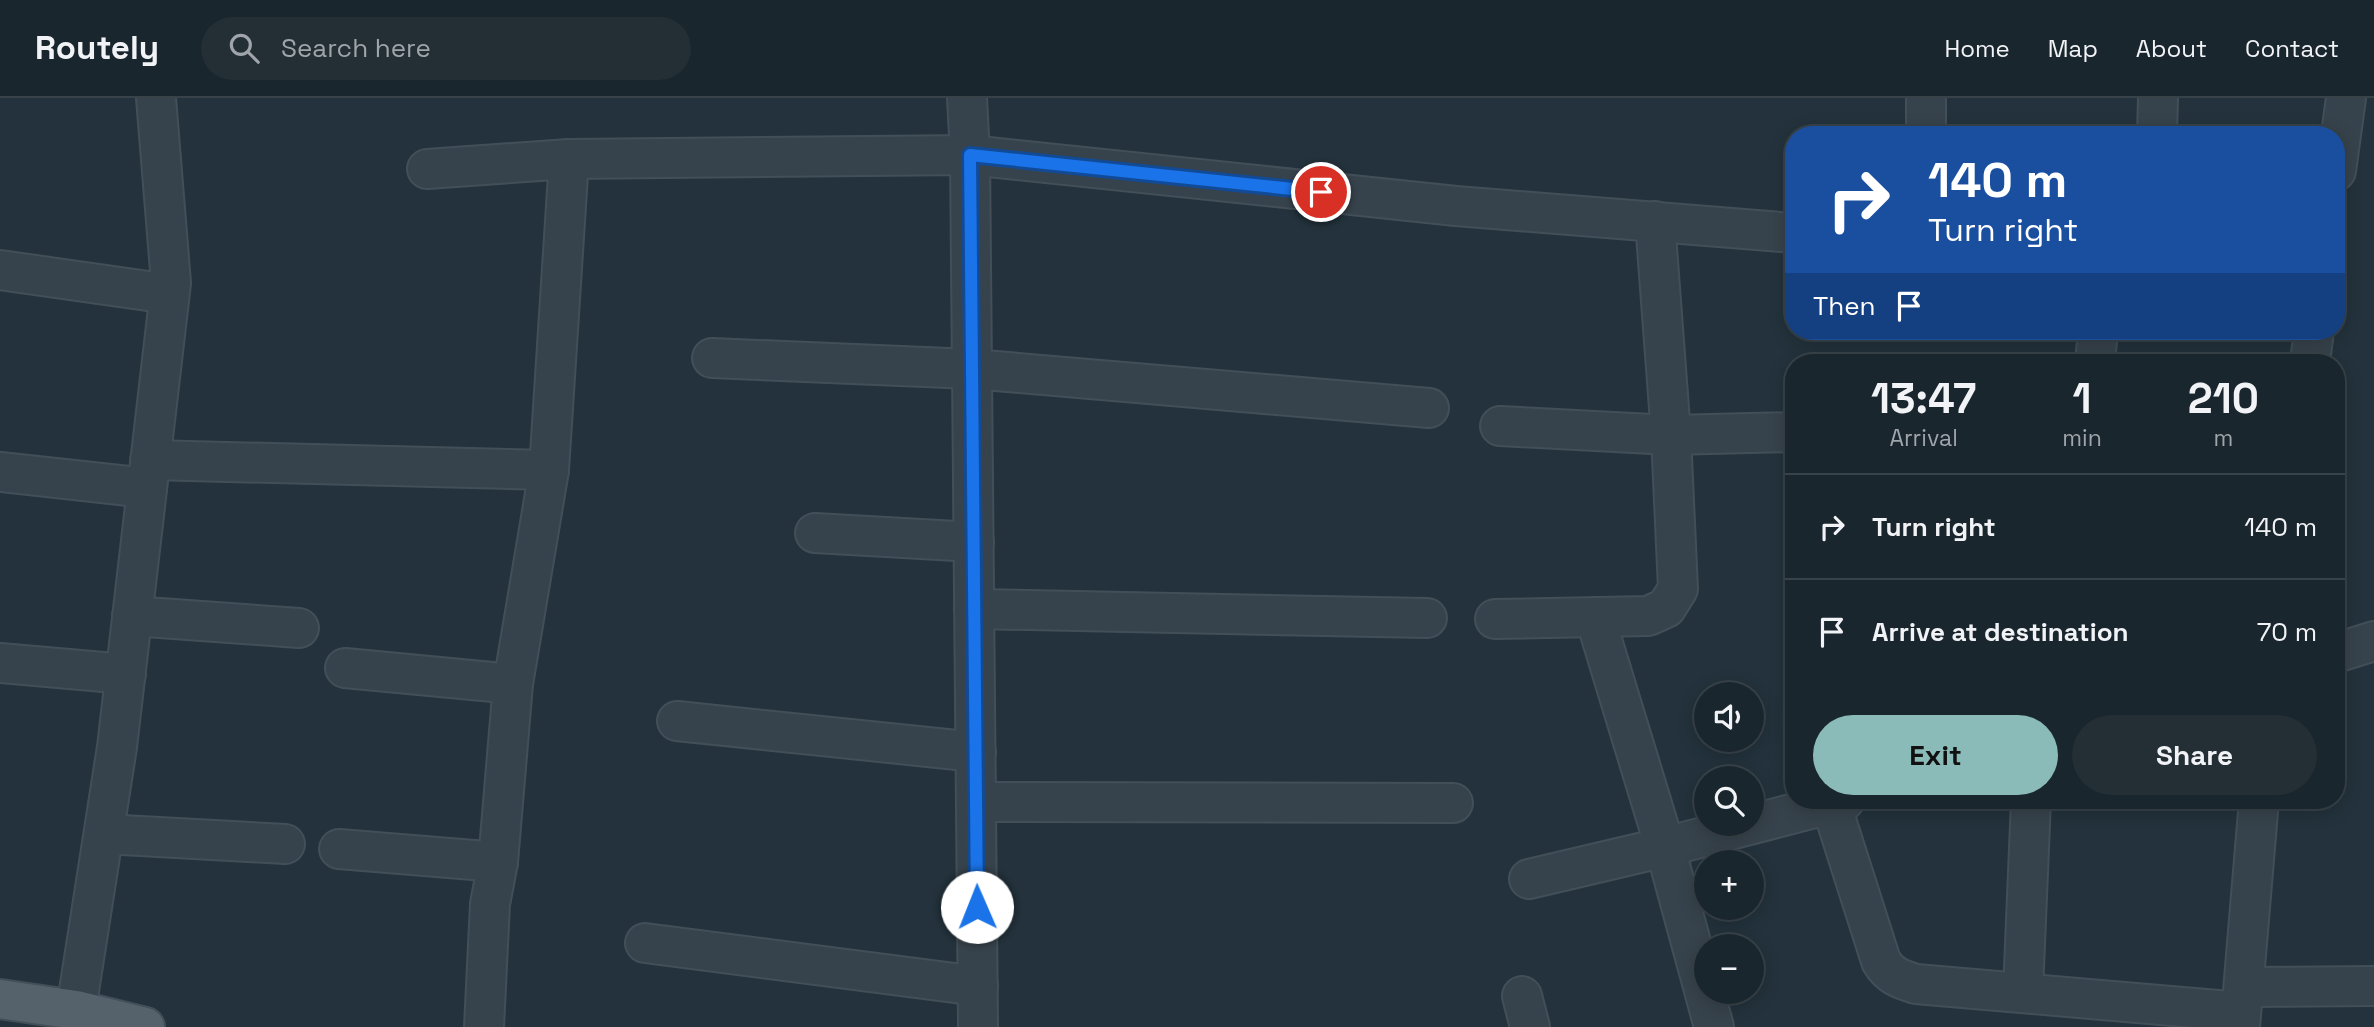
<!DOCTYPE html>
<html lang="en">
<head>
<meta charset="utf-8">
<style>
  body { margin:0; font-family:"Space Grotesk",sans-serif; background:#232e35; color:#f1f3f6; height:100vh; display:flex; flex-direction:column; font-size:26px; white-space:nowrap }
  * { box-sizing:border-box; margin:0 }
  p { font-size:23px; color:#9fa5aa }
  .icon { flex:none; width:38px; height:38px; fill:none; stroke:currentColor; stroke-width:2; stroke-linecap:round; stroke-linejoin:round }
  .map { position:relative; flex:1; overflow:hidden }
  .details { position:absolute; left:1785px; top:256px; width:560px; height:455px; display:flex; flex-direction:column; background:#1a262d; border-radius:28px; box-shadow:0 4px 18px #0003,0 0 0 2px #384349 }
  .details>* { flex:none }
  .top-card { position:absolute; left:1785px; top:28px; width:560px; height:214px; border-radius:28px; box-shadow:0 4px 18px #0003,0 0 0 2px #384349; background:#1a4fa0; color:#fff; overflow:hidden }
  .controls { position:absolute; left:1694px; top:584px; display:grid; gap:14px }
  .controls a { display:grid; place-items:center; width:70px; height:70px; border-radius:50%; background:#1a262d; box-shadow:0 4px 18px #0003,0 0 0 2px #384349; font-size:35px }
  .pin { position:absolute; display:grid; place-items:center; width:60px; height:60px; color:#fff; margin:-30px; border:4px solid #fff; border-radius:50%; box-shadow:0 2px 7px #0007 }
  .me { position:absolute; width:77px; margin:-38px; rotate:359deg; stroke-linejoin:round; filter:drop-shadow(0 0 5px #0008) }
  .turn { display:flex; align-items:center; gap:24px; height:147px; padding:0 28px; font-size:32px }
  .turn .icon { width:91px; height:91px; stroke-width:2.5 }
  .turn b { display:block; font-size:49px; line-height:60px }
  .then { display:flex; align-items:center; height:66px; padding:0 28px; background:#0003; gap:14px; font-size:26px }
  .eta { display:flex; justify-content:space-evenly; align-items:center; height:119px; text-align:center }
  .eta b { font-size:42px; font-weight:700; line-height:49px }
  .button { display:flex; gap:14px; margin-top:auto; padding:14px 28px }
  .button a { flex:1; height:80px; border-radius:42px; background:#8bbbb9; color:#111; font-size:28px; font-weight:700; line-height:80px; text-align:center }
  .button a+a { background:#232e35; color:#f1f3f6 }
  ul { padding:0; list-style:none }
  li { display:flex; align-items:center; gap:21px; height:105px; padding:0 28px; border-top:2px solid #384349 }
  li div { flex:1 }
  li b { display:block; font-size:26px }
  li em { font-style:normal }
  header { display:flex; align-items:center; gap:42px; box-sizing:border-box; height:98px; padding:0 35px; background:#1a262d; border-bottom:2px solid #384349 }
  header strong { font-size:33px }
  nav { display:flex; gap:38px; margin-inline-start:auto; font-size:24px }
  .search { width:490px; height:63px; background:#232e35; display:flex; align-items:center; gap:18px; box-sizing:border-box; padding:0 24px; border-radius:38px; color:#9fa5aa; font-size:26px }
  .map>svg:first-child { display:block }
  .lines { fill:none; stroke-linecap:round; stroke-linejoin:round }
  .minor-casing { stroke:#434f58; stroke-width:42 }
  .major-casing { stroke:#434f58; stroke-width:42 }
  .minor { stroke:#37434c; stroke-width:38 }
  .major { stroke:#55626c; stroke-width:38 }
  .route-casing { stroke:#114b97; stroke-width:18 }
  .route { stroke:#1a73e8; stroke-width:12 }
</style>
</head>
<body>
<header>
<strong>Routely</strong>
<div class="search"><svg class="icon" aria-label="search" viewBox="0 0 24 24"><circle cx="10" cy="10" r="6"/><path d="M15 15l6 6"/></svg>Search here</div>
<nav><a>Home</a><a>Map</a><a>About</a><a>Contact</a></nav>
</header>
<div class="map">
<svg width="2374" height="929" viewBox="0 0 2374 929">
  <rect width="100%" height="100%" fill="#23323c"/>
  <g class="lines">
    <g class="minor-casing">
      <g id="minor">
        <path d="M 967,0 L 970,57 L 978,929"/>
        <path d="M 1926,0 L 1926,37"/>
        <path d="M 2157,37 L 2158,0"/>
        <path d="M 427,71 L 569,61 L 970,57 L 1456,108 L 1794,135"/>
        <path d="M 2336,73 L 2346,0"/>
        <path d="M 0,172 L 169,196"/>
        <path d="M 712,260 L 972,271 L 1429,310"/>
        <path d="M 2095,264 L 2098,233"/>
        <path d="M 2310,264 L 2314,233"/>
        <path d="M 1500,328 L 1671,337 L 1794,334"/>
        <path d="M 150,362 L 549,372 L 513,586 L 498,764 L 490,806 L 484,929"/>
        <path d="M 549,372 L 569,61"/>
        <path d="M 0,374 L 147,390"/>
        <path d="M 815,435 L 974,444"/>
        <path d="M 974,511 L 1427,520"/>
        <path d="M 132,518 L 299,530"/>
        <path d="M 1595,519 L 1665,749 L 1714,929"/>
        <path d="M 1495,521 L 1648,518 L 1666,510 L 1678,491 L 1671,337 L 1655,123"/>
        <path d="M 2336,555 L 2374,543"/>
        <path d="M 0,565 L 126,576"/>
        <path d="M 345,570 L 513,586"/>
        <path d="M 677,623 L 976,654"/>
        <path d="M 976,704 L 1453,705"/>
        <path d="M 1831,706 L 1881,863 C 1890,878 1900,881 1916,886 L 2241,914"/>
        <path d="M 104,736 L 285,746"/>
        <path d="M 339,751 L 498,764"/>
        <path d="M 1529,781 L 1665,749 L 1845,702"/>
        <path d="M 645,845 L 978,888"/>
        <path d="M 2244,889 L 2374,888"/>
        <path d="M 2023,894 L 2031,702"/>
        <path d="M 1522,898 L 1530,929"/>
        <path d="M 76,912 L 117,649 L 171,185 L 156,0"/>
        <path d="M 2240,929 L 2259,702"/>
      </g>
    </g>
    <g class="major-casing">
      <path id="major" d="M 0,901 L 76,912 L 145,929"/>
    </g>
    <use href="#minor" class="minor"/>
    <use href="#major" class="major"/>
  </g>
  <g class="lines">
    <g class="route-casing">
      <path id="route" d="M 977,809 L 970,57 L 1321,94"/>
    </g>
    <use href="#route" class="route"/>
  </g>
</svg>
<div class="controls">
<a><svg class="icon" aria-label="sound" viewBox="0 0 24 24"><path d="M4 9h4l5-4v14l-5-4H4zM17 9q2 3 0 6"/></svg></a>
<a><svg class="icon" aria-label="search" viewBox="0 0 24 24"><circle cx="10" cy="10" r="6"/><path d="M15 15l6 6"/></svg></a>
<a>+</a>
<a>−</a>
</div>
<div class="pin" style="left:1321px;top:94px;background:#d93025"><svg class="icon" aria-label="arrive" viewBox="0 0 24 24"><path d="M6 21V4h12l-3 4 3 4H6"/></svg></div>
<svg class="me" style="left:977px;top:809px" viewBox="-20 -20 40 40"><circle r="19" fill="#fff"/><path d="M0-13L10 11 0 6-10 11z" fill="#1a73e8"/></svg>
<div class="top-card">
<div class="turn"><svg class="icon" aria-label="right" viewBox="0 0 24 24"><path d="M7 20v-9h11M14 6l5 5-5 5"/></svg><div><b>140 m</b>Turn right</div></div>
<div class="then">Then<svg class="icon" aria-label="arrive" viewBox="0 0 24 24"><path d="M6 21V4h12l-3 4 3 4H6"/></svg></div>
</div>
<section class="details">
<div class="eta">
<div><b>13:47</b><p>Arrival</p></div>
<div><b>1</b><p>min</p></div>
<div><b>210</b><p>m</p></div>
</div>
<ul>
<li><svg class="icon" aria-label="right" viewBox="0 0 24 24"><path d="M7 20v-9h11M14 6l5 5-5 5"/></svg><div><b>Turn right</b></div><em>140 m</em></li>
<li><svg class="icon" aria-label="arrive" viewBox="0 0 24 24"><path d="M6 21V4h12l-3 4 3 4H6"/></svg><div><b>Arrive at destination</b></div><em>70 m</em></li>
</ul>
<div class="button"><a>Exit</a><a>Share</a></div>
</section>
</div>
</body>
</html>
